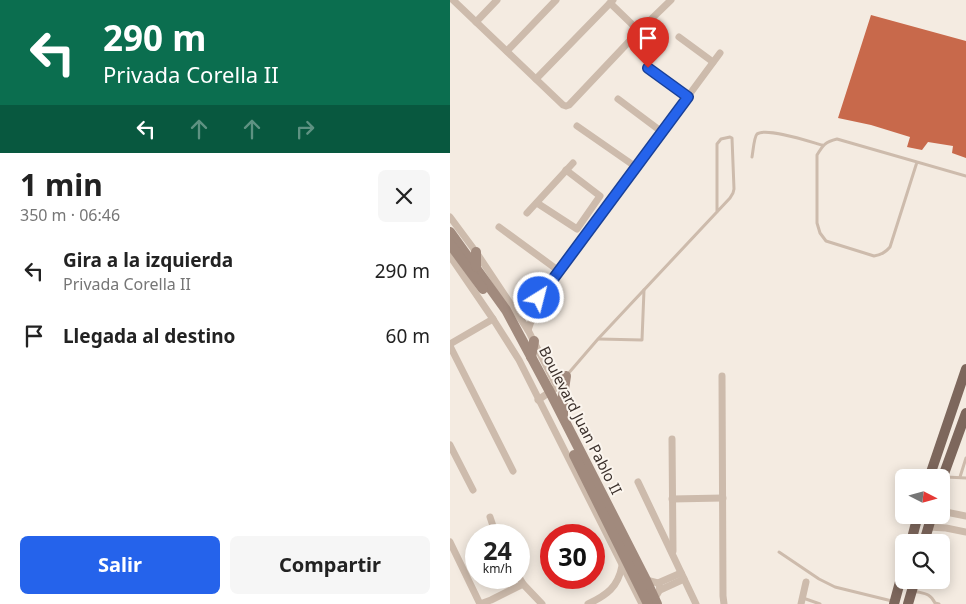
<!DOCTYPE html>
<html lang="es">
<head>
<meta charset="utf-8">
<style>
  body { margin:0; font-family:"Noto Sans",sans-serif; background:#f6f6f6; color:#222; height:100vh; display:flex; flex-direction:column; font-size:19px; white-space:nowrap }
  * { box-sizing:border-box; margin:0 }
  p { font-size:16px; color:#767676 }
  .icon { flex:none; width:28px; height:28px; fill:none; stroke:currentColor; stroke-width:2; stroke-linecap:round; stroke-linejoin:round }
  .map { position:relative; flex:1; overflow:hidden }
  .drawer { display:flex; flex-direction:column; background:#fff; width:450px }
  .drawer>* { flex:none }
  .guide { background:#0b6e4f; color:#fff; overflow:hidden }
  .needle { width:32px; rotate:96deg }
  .tools { position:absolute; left:445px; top:469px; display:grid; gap:10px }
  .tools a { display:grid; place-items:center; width:55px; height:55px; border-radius:8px; background:#fff; box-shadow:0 2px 12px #0003; font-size:25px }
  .speed { position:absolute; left:15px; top:524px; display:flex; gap:10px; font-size:25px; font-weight:700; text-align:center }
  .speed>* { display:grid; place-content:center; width:65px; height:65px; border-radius:50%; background:#fff; box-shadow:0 2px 12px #0003; line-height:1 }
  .speed small { font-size:12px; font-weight:400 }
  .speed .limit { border:8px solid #d22; background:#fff; color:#111 }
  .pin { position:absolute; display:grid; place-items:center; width:42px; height:42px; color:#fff; margin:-51px -21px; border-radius:50% 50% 50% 0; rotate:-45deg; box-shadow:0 0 5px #0007 }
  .pin .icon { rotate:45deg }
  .me { position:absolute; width:55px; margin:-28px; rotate:36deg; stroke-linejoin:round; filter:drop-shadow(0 0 4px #0008) }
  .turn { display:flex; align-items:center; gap:18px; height:105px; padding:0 20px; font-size:22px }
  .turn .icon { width:65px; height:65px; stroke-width:2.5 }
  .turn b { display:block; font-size:35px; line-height:42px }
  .lanes { display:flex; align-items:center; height:48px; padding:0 20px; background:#0003; justify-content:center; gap:25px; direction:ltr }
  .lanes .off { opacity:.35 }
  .round { display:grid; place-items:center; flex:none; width:52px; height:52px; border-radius:8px; background:#f6f6f6 }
  .summary { display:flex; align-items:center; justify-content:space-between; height:85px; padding:0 20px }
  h1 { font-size:30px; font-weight:700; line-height:38px }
  .primary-button { display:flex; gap:10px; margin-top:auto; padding:10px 20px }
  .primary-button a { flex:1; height:58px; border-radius:8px; background:#2563eb; color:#fff; font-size:20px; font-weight:700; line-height:58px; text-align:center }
  .primary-button a+a { background:#f6f6f6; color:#222 }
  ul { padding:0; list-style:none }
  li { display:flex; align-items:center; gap:15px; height:65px; padding:0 20px }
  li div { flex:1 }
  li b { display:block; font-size:19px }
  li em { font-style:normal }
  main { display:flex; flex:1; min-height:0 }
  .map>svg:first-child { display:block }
  .building { fill:#c8694b }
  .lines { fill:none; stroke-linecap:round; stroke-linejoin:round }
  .lane { stroke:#cdbbac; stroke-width:3 }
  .street { stroke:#cdbbac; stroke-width:7 }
  .secondary { stroke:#a18a7d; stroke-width:10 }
  .primary { stroke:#7d675c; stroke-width:10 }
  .route-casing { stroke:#184099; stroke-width:12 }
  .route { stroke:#2563eb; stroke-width:9 }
  .labels { text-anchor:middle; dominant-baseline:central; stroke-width:4; stroke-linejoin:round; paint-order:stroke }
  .street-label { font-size:15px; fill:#3b302b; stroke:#fbf5ee }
</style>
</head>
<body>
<main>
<section class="drawer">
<div class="guide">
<div class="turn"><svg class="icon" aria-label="left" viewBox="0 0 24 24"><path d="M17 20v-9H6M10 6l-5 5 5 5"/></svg><div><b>290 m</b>Privada Corella II</div></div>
<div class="lanes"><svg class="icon" aria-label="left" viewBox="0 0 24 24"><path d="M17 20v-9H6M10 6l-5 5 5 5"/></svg><svg class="icon off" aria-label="ahead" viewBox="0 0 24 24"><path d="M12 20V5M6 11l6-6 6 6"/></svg><svg class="icon off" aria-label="ahead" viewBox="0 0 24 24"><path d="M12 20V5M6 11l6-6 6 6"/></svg><svg class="icon off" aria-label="right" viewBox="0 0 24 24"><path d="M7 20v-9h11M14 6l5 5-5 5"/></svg></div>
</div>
<div class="summary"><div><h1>1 min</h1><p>350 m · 06:46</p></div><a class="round"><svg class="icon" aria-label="close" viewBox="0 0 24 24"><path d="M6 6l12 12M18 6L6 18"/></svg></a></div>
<ul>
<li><svg class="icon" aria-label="left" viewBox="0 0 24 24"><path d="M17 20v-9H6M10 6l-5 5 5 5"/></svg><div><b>Gira a la izquierda</b><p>Privada Corella II</p></div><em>290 m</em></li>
<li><svg class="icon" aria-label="arrive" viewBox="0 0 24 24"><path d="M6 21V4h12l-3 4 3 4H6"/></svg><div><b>Llegada al destino</b></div><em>60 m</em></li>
</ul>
<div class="primary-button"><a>Salir</a><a>Compartir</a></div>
</section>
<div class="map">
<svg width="516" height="604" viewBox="0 0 516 604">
  <rect width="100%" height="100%" fill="#f4ebe1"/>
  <path class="building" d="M 421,15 L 516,41 L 516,158 L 502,153 L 503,146 L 478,142 L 472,150 L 457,147 L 460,137 L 421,125 L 388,118 Z"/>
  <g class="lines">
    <g class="lane">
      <path d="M 302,157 C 303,152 304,137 307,134 C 316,127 361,142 372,145"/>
      <path d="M 467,162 L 440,247 C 435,253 431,255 424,256 L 376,241 L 370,233 L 367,223 L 367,155 C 373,145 375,142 387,139 L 516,176"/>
      <path d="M 149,339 L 192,340 L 194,290"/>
      <path d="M 117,375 L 148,339 L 280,198 L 283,193 L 284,189 L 282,138 L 280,137 L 271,139 L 267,144 L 267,212"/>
      <path d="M 496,477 L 516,478"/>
      <path d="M 510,477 L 516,458"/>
      <path d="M 491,547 L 496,549 L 497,553 L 491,576"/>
      <path d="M 329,552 L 369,579 L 385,587 L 442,601"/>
      <path d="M 464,591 C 475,594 480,593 485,603 L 489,604"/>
      <path d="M 353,598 L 370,604"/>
    </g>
    <g class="street">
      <path d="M 3,0 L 113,105 L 116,106 L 119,105 L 189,31 L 221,0"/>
      <path d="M 160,3 L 189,31"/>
      <path d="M 26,22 L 47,0"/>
      <path d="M 229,37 L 263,62"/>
      <path d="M 57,51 L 106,0"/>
      <path d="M 198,68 L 238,97"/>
      <path d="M 86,79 L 163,0"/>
      <path d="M 168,99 L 212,132"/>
      <path d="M 127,126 L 186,167"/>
      <path d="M 87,203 L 127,229 L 150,196 L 116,170"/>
      <path d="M 77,213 L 123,163"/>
      <path d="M 0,217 L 26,252 L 78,330 L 107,387 L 88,400"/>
      <path d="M 49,227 L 109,271"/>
      <path d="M 0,256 L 43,319 L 69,360 L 192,604"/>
      <path d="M 62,306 L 89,298"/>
      <path d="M 78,330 L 89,298 L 270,53"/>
      <path d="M 0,344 L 43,319"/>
      <path d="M 0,346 L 63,471"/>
      <path d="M 272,376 L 273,596 L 274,604"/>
      <path d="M 222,439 L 223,551"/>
      <path d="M 0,445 L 23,490"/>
      <path d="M 188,482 L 246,604"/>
      <path d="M 222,499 L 273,498"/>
      <path d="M 491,511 L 516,516"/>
      <path d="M 40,517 L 46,535"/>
      <path d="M 478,527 L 496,528 L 516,532"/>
      <path d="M 0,542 L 30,604"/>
      <path d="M 69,577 L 73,584 L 92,604"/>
      <path d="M 196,580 L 208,583 C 212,589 208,593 204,599"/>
      <path d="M 208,583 L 231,573"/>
      <path d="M 210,590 L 234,579"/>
      <path d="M 30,604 L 41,600 L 73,584"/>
      <path d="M 138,604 C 157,595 168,587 172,566"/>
      <path d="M 351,604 L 356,582"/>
    </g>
    <g class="secondary">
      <path d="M 0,232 L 56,310 L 100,392 L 196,580 L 207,604"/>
      <path d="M 0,244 L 33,289"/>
      <path d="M 26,252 L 26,267"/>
      <path d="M 81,357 L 84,341"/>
      <path d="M 113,415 L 113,396 L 116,376"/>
      <path d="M 124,455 L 198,604"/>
    </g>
    <g class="primary">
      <path d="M 479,478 L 516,369"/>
      <path d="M 491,482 L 516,413"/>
      <path d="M 461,542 L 468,515"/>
      <path d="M 474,542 L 482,515"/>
      <path d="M 444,604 L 454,567"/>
      <path d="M 458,604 L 465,580"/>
    </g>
  </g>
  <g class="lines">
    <g class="route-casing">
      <path id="route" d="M 89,298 L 238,97 L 198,68"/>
    </g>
    <use href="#route" class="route"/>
  </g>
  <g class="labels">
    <g class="street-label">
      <text transform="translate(131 420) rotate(63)">Boulevard Juan Pablo II</text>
    </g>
  </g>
</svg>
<div class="tools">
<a><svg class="needle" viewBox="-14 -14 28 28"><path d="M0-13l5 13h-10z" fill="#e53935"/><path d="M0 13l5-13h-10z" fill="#767676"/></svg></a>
<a><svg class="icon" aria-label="search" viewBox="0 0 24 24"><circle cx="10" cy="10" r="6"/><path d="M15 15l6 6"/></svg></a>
</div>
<div class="speed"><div>24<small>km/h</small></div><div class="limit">30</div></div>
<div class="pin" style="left:198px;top:68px;background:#d93025"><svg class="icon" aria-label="arrive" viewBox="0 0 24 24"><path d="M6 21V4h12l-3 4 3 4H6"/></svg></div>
<svg class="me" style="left:89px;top:298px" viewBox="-20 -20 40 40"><circle r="17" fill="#2563eb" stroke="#fff" stroke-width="3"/><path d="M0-11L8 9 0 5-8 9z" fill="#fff"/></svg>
</div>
</main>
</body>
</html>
